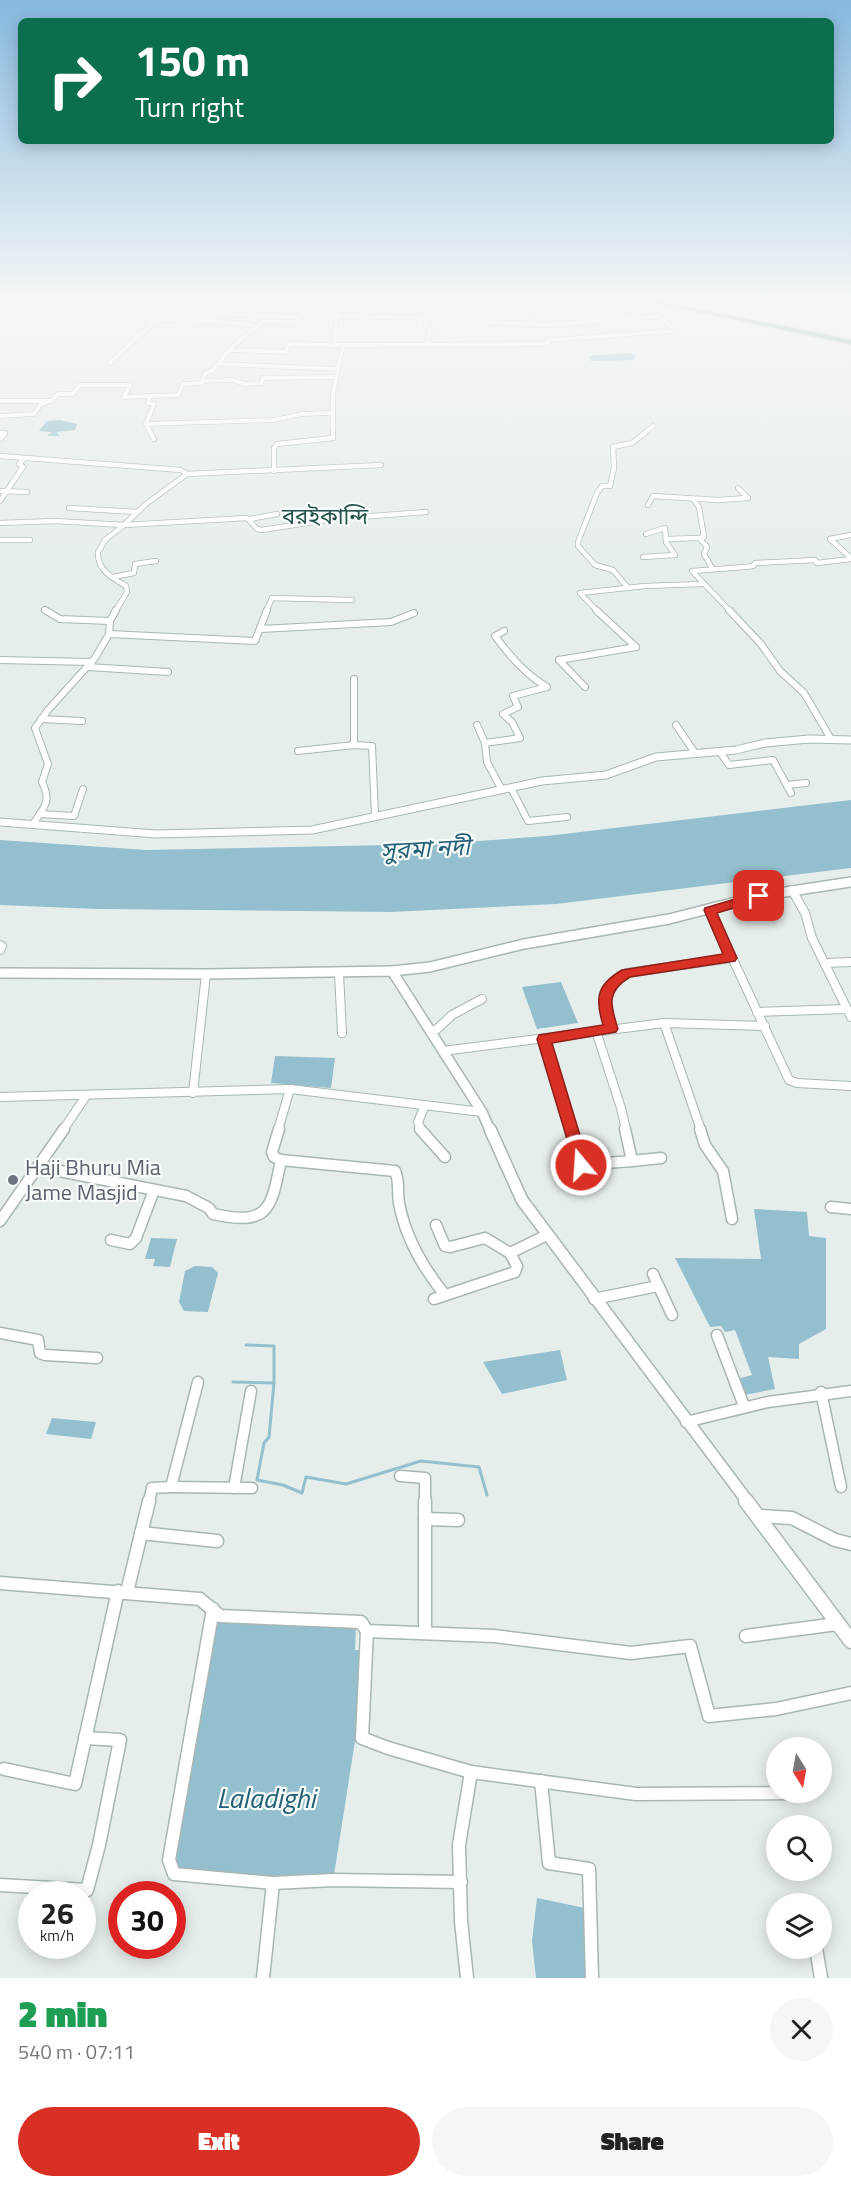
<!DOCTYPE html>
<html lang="en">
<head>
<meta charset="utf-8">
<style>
  body { margin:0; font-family:"Titillium Web","Noto Sans Bengali",sans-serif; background:#f6f6f6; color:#222; height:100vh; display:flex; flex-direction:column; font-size:22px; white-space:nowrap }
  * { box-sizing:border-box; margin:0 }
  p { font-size:20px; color:#767676 }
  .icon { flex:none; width:33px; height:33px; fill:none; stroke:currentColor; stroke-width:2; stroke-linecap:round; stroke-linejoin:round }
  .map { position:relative; height:1978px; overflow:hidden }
  .sheet { display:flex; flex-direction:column; background:#fff; flex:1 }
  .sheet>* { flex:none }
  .guide { position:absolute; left:18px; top:18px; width:816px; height:126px; border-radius:9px; box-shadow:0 3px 15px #0003; background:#0b6e4f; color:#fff; overflow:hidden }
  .needle { width:39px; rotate:169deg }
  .buttons { position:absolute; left:766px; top:1737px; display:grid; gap:12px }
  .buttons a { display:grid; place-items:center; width:66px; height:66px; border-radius:50%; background:#fff; box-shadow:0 3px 15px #0003; font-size:30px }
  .speed { position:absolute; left:18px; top:1881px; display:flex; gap:12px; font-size:30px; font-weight:700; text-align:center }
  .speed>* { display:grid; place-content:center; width:78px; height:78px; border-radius:50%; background:#fff; box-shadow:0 3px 15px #0003; line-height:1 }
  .speed small { font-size:15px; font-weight:400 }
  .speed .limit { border:9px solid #d22; background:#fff; color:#111 }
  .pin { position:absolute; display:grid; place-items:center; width:51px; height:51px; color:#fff; margin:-26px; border-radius:12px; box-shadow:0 3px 9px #0006 }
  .me { position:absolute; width:66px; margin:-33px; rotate:342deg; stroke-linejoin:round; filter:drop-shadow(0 0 4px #0008) }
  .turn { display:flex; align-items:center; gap:21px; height:126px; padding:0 18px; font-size:27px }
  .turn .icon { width:78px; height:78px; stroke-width:2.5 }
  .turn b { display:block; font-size:42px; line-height:51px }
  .round { display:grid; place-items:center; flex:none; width:63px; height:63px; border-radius:32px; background:#f6f6f6 }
  .headline { display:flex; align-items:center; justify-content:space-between; height:102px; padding:0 18px }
  h1 { font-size:36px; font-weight:800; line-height:45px; color:#1e9e55 }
  .cta { display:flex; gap:12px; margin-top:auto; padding:12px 18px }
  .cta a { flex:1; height:69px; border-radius:36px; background:#d93025; color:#fff; font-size:24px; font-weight:800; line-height:69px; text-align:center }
  .cta a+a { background:#f6f6f6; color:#222 }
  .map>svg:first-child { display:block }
  .water { fill:#93bfce }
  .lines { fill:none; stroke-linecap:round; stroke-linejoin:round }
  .stream { stroke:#93bfce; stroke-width:3 }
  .minor-far5-casing { stroke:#a9b6b3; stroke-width:5 }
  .minor-far4-casing { stroke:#a9b6b3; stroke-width:6 }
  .minor-far3-casing { stroke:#a9b6b3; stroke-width:8 }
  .minor-far2-casing { stroke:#a9b6b3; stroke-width:10 }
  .minor-far1-casing { stroke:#a9b6b3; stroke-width:13 }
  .minor-casing { stroke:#a9b6b3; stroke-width:15 }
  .tertiary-far3-casing { stroke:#a9b6b3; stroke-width:9 }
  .tertiary-far2-casing { stroke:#a9b6b3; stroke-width:12 }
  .tertiary-far1-casing { stroke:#a9b6b3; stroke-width:14 }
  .tertiary-casing { stroke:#a9b6b3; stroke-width:17 }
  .primary-casing { stroke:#c2c9c8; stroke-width:3 }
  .minor-far5 { stroke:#fff; stroke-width:4 }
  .minor-far4 { stroke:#fff; stroke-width:4.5 }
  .minor-far3 { stroke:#fff; stroke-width:6 }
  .minor-far2 { stroke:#fff; stroke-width:8 }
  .minor-far1 { stroke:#fff; stroke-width:10 }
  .minor { stroke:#fff; stroke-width:12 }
  .tertiary-far3 { stroke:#fff; stroke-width:7 }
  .tertiary-far2 { stroke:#fff; stroke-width:9 }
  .tertiary-far1 { stroke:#fff; stroke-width:11 }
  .tertiary { stroke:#fff; stroke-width:14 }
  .primary { fill:#6ea099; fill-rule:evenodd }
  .route { fill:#d93025; stroke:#8d1f18; stroke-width:1.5 }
  .worship-dot { fill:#6b7280; stroke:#f7fbf9; stroke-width:2 }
  .labels { text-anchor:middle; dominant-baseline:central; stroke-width:4.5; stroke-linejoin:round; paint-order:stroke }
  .far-quarter-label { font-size:22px; fill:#23504a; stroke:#f7fbf9 }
  .worship-label { font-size:22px; fill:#5b616d; stroke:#f7fbf9; text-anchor:start }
  .water-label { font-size:24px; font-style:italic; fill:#246178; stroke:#f7fbf9 }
  .near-water-label { font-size:28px; font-style:italic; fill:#246178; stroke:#f7fbf9 }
</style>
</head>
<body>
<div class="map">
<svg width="851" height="1978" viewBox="0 0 851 1978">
  <rect width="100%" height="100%" fill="#e6eeec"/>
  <g class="water">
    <path d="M 630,353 L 635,356 L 635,360 L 591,361 L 589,356 Z"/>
    <path d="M 60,420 L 77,424 L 75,430 L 56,432 L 60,436 L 47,436 L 52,432 L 39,431 L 47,421 Z"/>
    <path d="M 851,800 L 851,868 L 556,904 L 390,912 L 98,909 L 0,905 L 0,840 L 146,850 L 437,844 L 547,836 Z"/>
    <path d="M 561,982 L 578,1023 L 537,1029 L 522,987 Z"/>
    <path d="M 275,1056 L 335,1058 L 331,1088 L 271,1083 Z"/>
    <path d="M 754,1209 L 807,1212 L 809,1236 L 826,1238 L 826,1329 L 799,1344 L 799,1359 L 768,1357 L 775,1389 L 744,1395 L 737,1379 L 752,1375 L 735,1330 L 725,1332 L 721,1326 L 710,1327 L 675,1258 L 761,1259 Z"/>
    <path d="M 151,1238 L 177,1239 L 170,1267 L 153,1266 L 155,1259 L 145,1259 Z"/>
    <path d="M 195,1266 L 212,1267 L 218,1273 L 208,1312 L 184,1311 L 179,1302 L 185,1271 Z"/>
    <path d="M 560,1350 L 567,1380 L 502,1394 L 483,1362 Z"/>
    <path d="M 52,1418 L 96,1422 L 91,1439 L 46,1434 Z"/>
    <path d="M 217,1622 L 356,1627 L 355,1650 L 361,1650 L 355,1741 L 334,1875 L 272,1878 L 179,1869 L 173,1858 Z"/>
    <path d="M 537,1898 L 585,1908 L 586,1978 L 536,1978 L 532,1941 Z"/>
  </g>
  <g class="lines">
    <g class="stream">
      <path d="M 233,1382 L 274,1383 L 274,1346 L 246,1345"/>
      <path d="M 274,1383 L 269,1437 L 264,1443 L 257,1480 L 283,1485 L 302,1493 L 306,1477 L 346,1484 L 421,1461 L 479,1467 L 487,1495"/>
    </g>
    <g class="minor-far5-casing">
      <g id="minor-far5">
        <path d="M 204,295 L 199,305 L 162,309 L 154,320 L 214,321 L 259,326"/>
        <path d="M 0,304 L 46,303 L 50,304 L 50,309"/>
        <path d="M 193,310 L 219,311 L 235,315 L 298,317"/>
        <path d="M 336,316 L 426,318 L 426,326 L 431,329 L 427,343 L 433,345"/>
        <path d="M 106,317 L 110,299 L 114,295"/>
        <path d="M 533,324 L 529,308 L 577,306 L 569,299 L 616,295"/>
        <path d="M 230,350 L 285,352 L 290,344 L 334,345"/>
        <path d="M 110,363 L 141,333 L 145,332 L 154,320"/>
        <path d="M 221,364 L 338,369"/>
        <path d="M 202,381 L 232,380 L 245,384 L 261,383 L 263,378 L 336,377"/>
        <path d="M 0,401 L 51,401 L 58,394 L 73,394 L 80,385 L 130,385 L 124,397 L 150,396"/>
        <path d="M 0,416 L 34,414 L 40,405 L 47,402"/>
        <path d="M 146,424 L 274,420 L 302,414 L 332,413"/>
        <path d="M 0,433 L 4,434"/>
        <path d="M 151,434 L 146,424 L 154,404 L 148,403 L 150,396 L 178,395 L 183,384 L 201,383 L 205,374 L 213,370 L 232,347 L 263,321 L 294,322 L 307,312 L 303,312 L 306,302 L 481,306 L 489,322 L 547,325 L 660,316 L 674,331 L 548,340 L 548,343 L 541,344 L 343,345"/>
        <path d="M 333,434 L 333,394 L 343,345 L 334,345 L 339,295"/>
        <path d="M 643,434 L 653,426"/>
      </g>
    </g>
    <g class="minor-far4-casing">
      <g id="minor-far4">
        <path d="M 0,433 L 5,433 L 0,439"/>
        <path d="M 151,433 L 154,439"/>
        <path d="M 0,456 L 181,470 L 187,474 L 381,465"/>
        <path d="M 274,471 L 274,448 L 277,444 L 333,438 L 333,433"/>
        <path d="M 738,488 L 748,498"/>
        <path d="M 2,491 L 27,492"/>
        <path d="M 693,499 L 699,507 L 704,537 L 699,538 L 707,547 L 704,554 L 712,568"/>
        <path d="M 0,501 L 23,467 L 19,464 L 24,459"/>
        <path d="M 648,505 L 653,496 L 718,500 L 748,498"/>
        <path d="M 69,508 L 137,512"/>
        <path d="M 250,519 L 277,514"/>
        <path d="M 0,523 L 55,521 L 124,525 L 105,540 L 98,552 C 97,570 112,578 126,586 L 127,592 L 115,612"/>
        <path d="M 124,525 L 247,518 L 257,529 L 262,530 L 333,519 L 426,512"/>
        <path d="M 124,525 L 146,504 L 187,474"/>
        <path d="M 666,539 L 699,538"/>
        <path d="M 830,539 L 851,558"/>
        <path d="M 830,539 L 851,535"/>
        <path d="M 0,540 L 30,540"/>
        <path d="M 643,557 L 675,555 L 666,542 L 665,528 L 646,534"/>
        <path d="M 113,577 L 134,573 L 135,564 L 156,561"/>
        <path d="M 628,588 L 613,570 L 595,565 L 578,546 L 578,542 L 597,493 L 602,486 L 610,486 L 614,468 L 613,447 L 632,443 L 645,433"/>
        <path d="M 580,593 L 645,586 L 702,584"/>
        <path d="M 580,593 L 598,612"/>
        <path d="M 44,610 L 49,612"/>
        <path d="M 266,612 L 272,598 L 352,600"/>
        <path d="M 731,612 L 692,571 L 745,567 L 753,566 L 755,563 L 815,560 L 817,563 L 851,559"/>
      </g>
    </g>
    <g class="minor-far3-casing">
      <g id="minor-far3">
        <path d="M 45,610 L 60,619 L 110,621"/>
        <path d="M 596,610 L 636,647"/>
        <path d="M 729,610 L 761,644 L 780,671 L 804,693 L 831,739"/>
        <path d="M 261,629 L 391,622 L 414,613"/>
        <path d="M 109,634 L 255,641 L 267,610"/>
        <path d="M 0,660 L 92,662"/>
        <path d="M 559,660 L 636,647"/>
        <path d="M 559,660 L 585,687"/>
        <path d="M 88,667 L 168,672"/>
        <path d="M 354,679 L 354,745"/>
        <path d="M 41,719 L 82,721"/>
        <path d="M 477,725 L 485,743"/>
        <path d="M 676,725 L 695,753"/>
        <path d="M 298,751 L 354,745 L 372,746 L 375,815"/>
        <path d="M 720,752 L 729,765 L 773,760 L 791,793"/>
        <path d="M 787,785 L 806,783"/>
        <path d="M 511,788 L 528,821 L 567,817"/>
        <path d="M 502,790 L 487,762 L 485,743 L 520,738 L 512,722 L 503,714 L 518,707 L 513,696 L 547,687 C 525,674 510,656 495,636 L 504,631"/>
        <path d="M 40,814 L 74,816 L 83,789"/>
        <path d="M 33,824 C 44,807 52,802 42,782 L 48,764 L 35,728 L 48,710 L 95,658 L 109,634 L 110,621 L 116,610"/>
      </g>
    </g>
    <g class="minor-far2-casing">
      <g id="minor-far2">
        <path d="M 792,890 L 805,913 L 812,938 L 851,1017"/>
        <path d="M 710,910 L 789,1080 L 797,1083 L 851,1086"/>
        <path d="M 0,945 L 2,946 L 0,950"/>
        <path d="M 826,963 L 851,962"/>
        <path d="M 339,973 L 342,1033"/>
        <path d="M 757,1012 L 847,1009"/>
        <path d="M 664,1023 L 701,1130"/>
        <path d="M 611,1029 L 606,997 L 612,985 L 627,973 L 731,958"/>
        <path d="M 596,1031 L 621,1108 L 626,1130"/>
        <path d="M 430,1032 L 437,1029 L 452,1015 L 482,999"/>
        <path d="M 544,1039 L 571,1130"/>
        <path d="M 443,1051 L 664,1023 L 765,1026"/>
        <path d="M 193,1093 L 206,974"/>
        <path d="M 0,1097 L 290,1089 L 482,1112"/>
        <path d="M 63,1130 L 86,1096"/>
        <path d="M 278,1130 L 290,1089"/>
        <path d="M 421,1130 L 418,1122 L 425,1105"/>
      </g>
    </g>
    <g class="minor-far1-casing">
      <g id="minor-far1">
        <path d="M 279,1129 L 272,1152 L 274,1157 L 281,1160 L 395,1171 C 400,1182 397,1192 399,1203 C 405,1236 424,1269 445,1295"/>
        <path d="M 420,1129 L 445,1157"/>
        <path d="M 570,1129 L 581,1165 L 632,1161"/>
        <path d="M 625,1129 L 632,1161 L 661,1158"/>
        <path d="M 700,1129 L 705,1145 L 723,1171 L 732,1219"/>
        <path d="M 39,1167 L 186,1196 L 209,1208 L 213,1214 C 269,1226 271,1210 281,1160"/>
        <path d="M 831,1207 L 851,1209"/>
        <path d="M 0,1221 L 64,1129"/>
        <path d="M 436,1225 L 445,1246 L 450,1247 L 485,1238 L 510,1253 L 547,1235"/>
        <path d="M 111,1240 L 130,1244 L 136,1238 L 154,1190"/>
        <path d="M 653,1274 L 672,1315"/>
        <path d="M 434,1299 L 515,1272 L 517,1266 L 510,1253"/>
        <path d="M 594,1299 L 658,1286"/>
        <path d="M 0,1333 L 38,1340 L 40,1353 L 45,1355 L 97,1358"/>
        <path d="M 717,1335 L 744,1406"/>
        <path d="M 821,1392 L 841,1487"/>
        <path d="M 686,1422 L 768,1402 L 851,1391"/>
        <path d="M 400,1476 L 425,1478 L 425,1502"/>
        <path d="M 171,1487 L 252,1488"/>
        <path d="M 234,1488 L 251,1391"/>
        <path d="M 149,1502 L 152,1488 L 171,1487 L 198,1382"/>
      </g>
    </g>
    <g class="minor-casing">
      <g id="minor">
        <path d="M 425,1501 L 425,1632"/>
        <path d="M 760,1516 L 792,1518 L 835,1540 L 851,1544"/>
        <path d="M 425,1519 L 458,1520"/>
        <path d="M 141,1533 L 217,1541"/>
        <path d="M 0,1583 L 200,1599 L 220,1616 L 361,1622 L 367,1631 L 494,1636 L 631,1653 L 690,1646 L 709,1716 L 776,1709 L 851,1693"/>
        <path d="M 127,1592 L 149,1501"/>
        <path d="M 213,1609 L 169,1860 L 174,1874 L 273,1883 L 334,1880 L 461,1882"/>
        <path d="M 367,1631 L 362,1738 L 388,1748 L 471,1772 L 636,1794 L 798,1793"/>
        <path d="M 746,1636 L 837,1624"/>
        <path d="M 4,1769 L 75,1784 L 118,1591"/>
        <path d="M 541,1781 L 549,1863 L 589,1869 L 592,1978"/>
        <path d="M 0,1885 L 87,1890 L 99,1845 L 120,1740 L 85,1738"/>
        <path d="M 816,1948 L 821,1978"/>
        <path d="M 263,1978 L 273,1883"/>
        <path d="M 467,1978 L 461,1921 L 459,1845 L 471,1772"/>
      </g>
    </g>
    <g class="tertiary-far3-casing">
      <path id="tertiary-far3" d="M 0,822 L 156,834 L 312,830 L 542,781 L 606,775 L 656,757 L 736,750 L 765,743 L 809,739 L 851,740"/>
    </g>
    <g class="tertiary-far2-casing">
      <g id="tertiary-far2">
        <path d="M 392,971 L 430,967 L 524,944 L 669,919 L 759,896 L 851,882"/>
        <path d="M 0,973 L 206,974 L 392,971 L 482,1112 L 490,1130"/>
      </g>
    </g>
    <g class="tertiary-far1-casing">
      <path id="tertiary-far1" d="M 490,1129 L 522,1200 L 748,1502"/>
    </g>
    <g class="tertiary-casing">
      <path id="tertiary" d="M 746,1501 L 851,1641"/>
    </g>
    <g class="primary-casing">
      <path id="primary" d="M 618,295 L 627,295 L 851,340 L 851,344 Z"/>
    </g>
    <use href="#minor-far5" class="minor-far5"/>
    <use href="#minor-far4" class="minor-far4"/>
    <use href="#minor-far3" class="minor-far3"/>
    <use href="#minor-far2" class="minor-far2"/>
    <use href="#minor-far1" class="minor-far1"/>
    <use href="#minor" class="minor"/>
    <use href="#tertiary-far3" class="tertiary-far3"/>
    <use href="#tertiary-far2" class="tertiary-far2"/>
    <use href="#tertiary-far1" class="tertiary-far1"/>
    <use href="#tertiary" class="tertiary"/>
    <use href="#primary" class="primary"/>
  </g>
  <linearGradient id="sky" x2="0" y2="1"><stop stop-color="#86b8de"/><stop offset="0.52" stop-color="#f4f7f6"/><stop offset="1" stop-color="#f4f7f6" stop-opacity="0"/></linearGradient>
  <rect width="851" height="572" fill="url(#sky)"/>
  <path class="route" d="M 759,892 L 764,893 L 766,896 L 764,899 L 717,913 L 737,958 L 735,961 L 630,977 C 605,992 611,1006 618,1029 L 616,1032 L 552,1043 L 589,1165 L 587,1169 L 581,1171 L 576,1169 L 537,1039 L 539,1035 L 603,1025 C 595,999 596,985 622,970 L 723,954 L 704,910 L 705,908 Z"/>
  <circle class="worship-dot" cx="13" cy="1180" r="6"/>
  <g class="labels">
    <g class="far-quarter-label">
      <text x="325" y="516">বরইকান্দি</text>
    </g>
    <g class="worship-label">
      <text x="25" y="1167">Haji Bhuru Mia<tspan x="25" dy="25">Jame Masjid</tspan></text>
    </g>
    <g class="water-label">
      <text transform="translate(425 848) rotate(-3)">সুরমা নদী</text>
    </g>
    <g class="near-water-label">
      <text x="266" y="1797">Laladighi</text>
    </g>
  </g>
</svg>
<div class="buttons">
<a><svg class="needle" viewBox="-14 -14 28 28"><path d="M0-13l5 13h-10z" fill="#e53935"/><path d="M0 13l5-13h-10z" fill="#767676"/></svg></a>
<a><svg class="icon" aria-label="search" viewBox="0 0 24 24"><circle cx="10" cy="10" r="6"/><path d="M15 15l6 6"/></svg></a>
<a><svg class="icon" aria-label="layers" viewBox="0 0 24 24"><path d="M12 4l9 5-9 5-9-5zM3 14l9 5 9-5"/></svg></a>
</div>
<div class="speed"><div>26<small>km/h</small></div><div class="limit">30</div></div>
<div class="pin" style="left:759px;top:896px;background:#d93025"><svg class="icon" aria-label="arrive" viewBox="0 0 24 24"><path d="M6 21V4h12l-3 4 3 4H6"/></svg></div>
<svg class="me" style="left:581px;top:1165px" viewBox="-20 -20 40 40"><circle r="17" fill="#d93025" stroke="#fff" stroke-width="3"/><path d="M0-11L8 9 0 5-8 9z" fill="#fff"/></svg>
<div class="guide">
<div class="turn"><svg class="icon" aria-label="right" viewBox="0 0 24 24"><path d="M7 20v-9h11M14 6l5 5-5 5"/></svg><div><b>150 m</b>Turn right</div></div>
</div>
</div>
<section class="sheet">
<div class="headline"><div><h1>2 min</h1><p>540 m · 07:11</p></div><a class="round"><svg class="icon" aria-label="close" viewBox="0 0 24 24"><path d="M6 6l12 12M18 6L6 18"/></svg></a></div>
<div class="cta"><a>Exit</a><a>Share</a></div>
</section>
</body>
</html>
